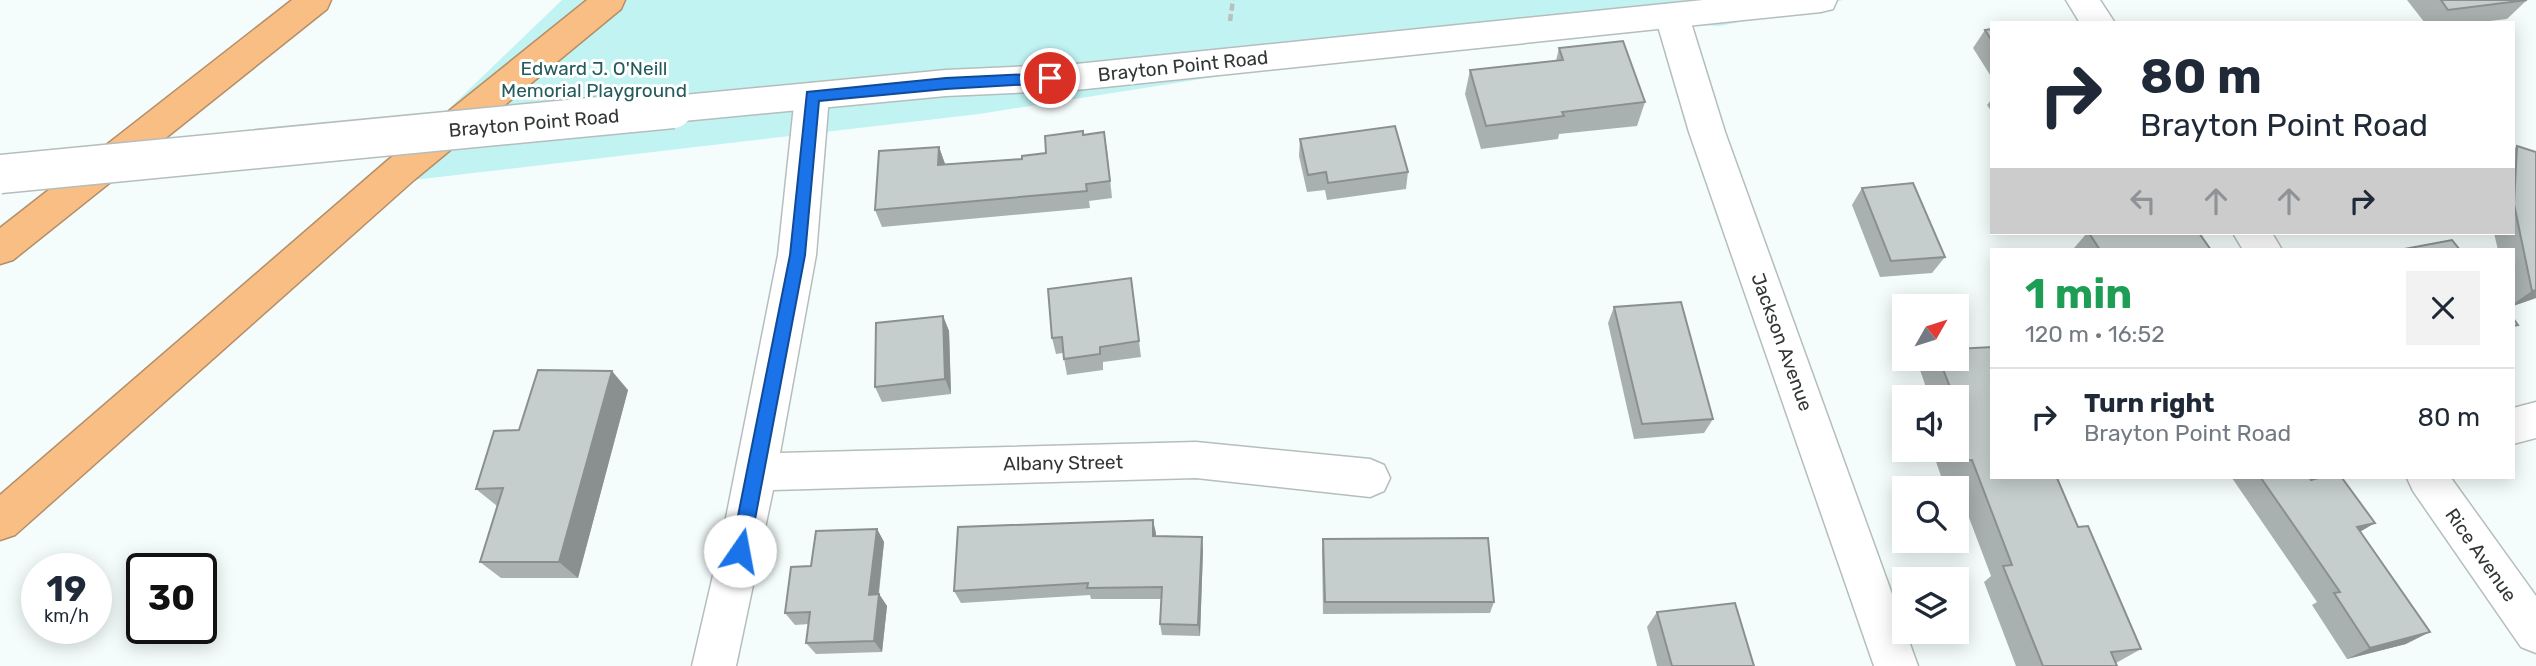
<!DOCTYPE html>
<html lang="en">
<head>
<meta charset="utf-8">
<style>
  body { margin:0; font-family:Rubik,sans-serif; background:#f2f2f3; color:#1f2937; height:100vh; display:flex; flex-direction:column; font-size:26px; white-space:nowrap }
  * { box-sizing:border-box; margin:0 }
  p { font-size:23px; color:#747a83 }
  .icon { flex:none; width:38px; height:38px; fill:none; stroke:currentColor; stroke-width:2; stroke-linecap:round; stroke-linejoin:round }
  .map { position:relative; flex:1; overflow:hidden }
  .sheet { position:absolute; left:1990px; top:248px; width:525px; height:231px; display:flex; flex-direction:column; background:#fff; border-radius:0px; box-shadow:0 4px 18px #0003 }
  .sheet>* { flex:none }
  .top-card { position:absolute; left:1990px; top:21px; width:525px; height:214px; border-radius:0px; box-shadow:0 4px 18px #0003; background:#fff; color:#1f2937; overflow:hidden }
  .needle { width:46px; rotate:51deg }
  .controls { position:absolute; left:1892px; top:294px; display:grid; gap:14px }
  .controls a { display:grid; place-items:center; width:77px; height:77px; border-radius:0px; background:#fff; box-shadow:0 4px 18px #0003; font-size:35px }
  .speed { position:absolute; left:21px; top:553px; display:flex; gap:14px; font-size:35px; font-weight:700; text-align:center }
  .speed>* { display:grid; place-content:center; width:91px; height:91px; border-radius:50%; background:#fff; box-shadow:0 4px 18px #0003; line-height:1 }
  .speed small { font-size:18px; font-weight:400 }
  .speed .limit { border:4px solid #111; border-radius:10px; background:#fff; color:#111 }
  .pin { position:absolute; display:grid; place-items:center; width:60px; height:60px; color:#fff; margin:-30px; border:4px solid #fff; border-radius:50%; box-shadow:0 2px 7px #0007 }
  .me { position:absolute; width:77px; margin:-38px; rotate:12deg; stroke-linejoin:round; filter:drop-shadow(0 0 5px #0008) }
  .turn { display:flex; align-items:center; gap:24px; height:147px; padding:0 35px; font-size:32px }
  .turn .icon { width:91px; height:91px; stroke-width:2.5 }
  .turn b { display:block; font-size:49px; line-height:60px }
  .lanes { display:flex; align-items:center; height:66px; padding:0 35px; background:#0003; justify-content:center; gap:35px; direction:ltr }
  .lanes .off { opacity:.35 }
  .round { display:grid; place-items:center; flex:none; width:74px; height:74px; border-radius:0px; background:#f2f2f3 }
  .summary { display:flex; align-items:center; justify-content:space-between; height:119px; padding:0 35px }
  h1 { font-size:42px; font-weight:700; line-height:52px; color:#1e9e55 }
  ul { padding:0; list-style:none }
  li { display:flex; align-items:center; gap:21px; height:98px; padding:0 35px; border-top:2px solid #e0e1e3 }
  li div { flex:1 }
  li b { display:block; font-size:26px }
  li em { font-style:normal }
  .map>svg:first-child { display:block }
  .green { fill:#c1f3f3 }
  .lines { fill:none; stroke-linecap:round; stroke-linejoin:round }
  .minor-casing { stroke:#b5bdbd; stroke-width:3 }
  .tertiary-casing { stroke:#b5bdbd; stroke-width:3 }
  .motorway-casing { stroke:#b48e68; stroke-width:3 }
  .path { stroke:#b9c0c0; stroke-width:4.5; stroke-dasharray:7 3.5; stroke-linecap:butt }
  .minor { fill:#fff; fill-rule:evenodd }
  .tertiary { fill:#fff; fill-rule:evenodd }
  .motorway { fill:#f9be83; fill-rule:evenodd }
  .tertiary-bridge-casing { stroke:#b5bdbd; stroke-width:41; stroke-linecap:butt }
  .tertiary-bridge { stroke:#fff; stroke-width:38 }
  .wall { fill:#a9b0b0 }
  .shaded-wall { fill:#8a9090 }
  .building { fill:#c5cdcd; stroke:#8a9090; stroke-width:2 }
  .route { fill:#1a73e8; stroke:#114b97; stroke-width:2 }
  .labels { text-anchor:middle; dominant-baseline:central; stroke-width:6; stroke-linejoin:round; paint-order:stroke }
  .street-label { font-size:19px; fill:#333636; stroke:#fff }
  .park-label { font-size:19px; fill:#245b5c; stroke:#fff }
</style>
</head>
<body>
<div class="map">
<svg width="2536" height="666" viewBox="0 0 2536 666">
  <rect width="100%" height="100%" fill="#f4fcfc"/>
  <path class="green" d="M 562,0 L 1843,0 L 1720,26 L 1575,20 L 979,114 L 370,185 Z"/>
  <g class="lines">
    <g class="minor-casing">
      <g id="minor">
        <path d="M 2066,0 L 2100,0 L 2115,23 L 2080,23 Z"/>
        <path d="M 1672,4 L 1684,7 L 1689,16 L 1725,132 L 1918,666 L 1874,666 L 1689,132 L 1655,16 L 1660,7 Z"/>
        <path d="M 812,83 L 824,87 L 829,96 L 816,255 L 780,453 L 1196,442 L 1370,459 L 1384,465 L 1390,478 L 1384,491 L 1370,497 L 1196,478 L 773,490 L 736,666 L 692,666 L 724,528 L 778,255 L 795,96 L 800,87 Z"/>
        <path d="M 2233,233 L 2272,233 L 2282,250 L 2243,250 Z"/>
        <path d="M 2536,402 L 2536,438 L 2513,444 L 2513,408 Z"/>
        <path d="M 2407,478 L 2451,478 L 2536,596 L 2536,653 L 2521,647 L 2413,491 Z"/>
      </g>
    </g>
    <g class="tertiary-casing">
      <path id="tertiary" d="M 1703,0 L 1837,0 L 1833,9 L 1821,12 L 1076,90 L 946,96 L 673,122 L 661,119 L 656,109 L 661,99 L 673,96 L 946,70 L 1076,64 Z"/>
    </g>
    <g class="motorway-casing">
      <g id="motorway">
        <path d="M 292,0 L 331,0 L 327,9 L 13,260 L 0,264 L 0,228 Z"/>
        <path d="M 587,0 L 625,0 L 621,9 L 414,180 L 15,535 L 0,540 L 0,495 L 388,160 Z"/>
      </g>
    </g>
    <path class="path" d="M 1230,21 L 1233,0"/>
    <use href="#minor" class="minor"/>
    <use href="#tertiary" class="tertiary"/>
    <use href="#motorway" class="motorway"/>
    <g class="tertiary-bridge-casing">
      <path id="tertiary-bridge" d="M 0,174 L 673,109"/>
    </g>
    <use href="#tertiary-bridge" class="tertiary-bridge"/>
  </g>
  <g class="wall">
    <path d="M 2407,0 L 2527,0 L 2507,19 L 2473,23 L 2425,23 Z"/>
    <path d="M 1992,29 L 1992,78 L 1973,48 L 1985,30 Z"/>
    <path d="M 1559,48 L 1645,102 L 1637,126 L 1559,134 L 1558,139 L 1481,149 L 1465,94 L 1470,70 L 1556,61 Z"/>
    <path d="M 1992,99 L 1992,112 L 1987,105 Z"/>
    <path d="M 1104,132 L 1112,198 L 1089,201 L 1090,208 L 882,227 L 875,210 L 939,147 L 945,164 L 1022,159 L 1046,153 L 1083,135 Z"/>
    <path d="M 1300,139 L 1408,172 L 1406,189 L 1327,200 L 1325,190 L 1307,192 L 1299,156 Z"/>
    <path d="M 2517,146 L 2536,152 L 2536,298 L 2513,306 L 2513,250 L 2498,250 L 2494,233 L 2513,233 L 2513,150 Z"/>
    <path d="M 1862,188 L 1945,257 L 1932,273 L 1880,277 L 1852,205 Z"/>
    <path d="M 2087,233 L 2199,233 L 2211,250 L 2075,250 L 2074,248 Z"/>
    <path d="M 1133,294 L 1141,357 L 1103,362 L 1103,370 L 1067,375 L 1063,353 L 1056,354 L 1052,338 Z"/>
    <path d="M 1614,307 L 1713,419 L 1704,433 L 1634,439 L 1608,323 Z"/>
    <path d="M 943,316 L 949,331 L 951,394 L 882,402 L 875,387 Z"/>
    <path d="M 1929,359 L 1956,359 L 2078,527 L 2141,649 L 2116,663 L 2117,666 L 2016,666 L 1984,582 L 1991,576 L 1954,478 L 1942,479 L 1932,450 L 1956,450 L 1956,397 L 1925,397 L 1928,393 L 1920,370 Z"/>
    <path d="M 628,390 L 578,578 L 501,578 L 480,562 L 497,506 L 476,489 L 519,430 Z"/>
    <path d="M 2232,478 L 2310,478 L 2360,531 L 2406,644 L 2347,659 L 2312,605 L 2317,602 Z"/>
    <path d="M 877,529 L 884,542 L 879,594 L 887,606 L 882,652 L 816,654 L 806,643 L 809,624 L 795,625 L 785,613 Z"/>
    <path d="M 1156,533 L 1156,536 L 1203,550 L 1200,636 L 1162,635 L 1160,624 L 1161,599 L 1091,599 L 1090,595 L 961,603 L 954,591 Z"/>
    <path d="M 1323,539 L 1494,602 L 1490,613 L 1323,614 L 1322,551 Z"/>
    <path d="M 1657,612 L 1754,666 L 1657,666 L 1647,627 Z"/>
  </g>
  <g class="shaded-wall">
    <path d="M 1104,132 L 1107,150 L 1112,198 L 1110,181 Z"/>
    <path d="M 939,147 L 945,164 L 938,165 Z"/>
    <path d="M 2536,290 L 2536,298 L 2513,306 L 2513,304 L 2532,291 Z"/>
    <path d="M 943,316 L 949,331 L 951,394 L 945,379 Z"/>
    <path d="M 612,371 L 628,390 L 578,578 L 559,562 Z"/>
    <path d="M 1153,520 L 1156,533 L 1155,549 L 1153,536 Z"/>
    <path d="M 2375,523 L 2353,536 L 2357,527 Z"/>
    <path d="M 877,529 L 884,542 L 877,607 L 869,595 Z"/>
    <path d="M 1202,537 L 1203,550 L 1200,636 L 1198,625 Z"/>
    <path d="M 879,594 L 887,606 L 882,652 L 874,641 Z"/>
    <path d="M 2430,632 L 2406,644 L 2347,659 L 2370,648 Z"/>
  </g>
  <g class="building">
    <path d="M 2441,0 L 2527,0 L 2448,10 Z"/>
    <path d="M 1992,29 L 1992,41 L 1985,30 Z"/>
    <path d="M 1623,41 L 1645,102 L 1562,112 L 1564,116 L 1486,126 L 1470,70 L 1563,60 L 1559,48 Z"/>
    <path d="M 1395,126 L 1408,172 L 1328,183 L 1326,172 L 1308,175 L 1300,139 Z"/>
    <path d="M 1083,131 L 1083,135 L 1104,132 L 1110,181 L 1086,184 L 1087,191 L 875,210 L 879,151 L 939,147 L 938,165 L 1022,159 L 1022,156 L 1046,153 L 1045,136 Z"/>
    <path d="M 2517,146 L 2536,152 L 2536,290 L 2532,291 L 2514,204 Z"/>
    <path d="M 1913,183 L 1945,257 L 1891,261 L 1862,188 Z"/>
    <path d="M 2089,233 L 2199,233 L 2211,250 L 2100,250 Z"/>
    <path d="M 2452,240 L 2460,250 L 2399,250 Z"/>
    <path d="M 1131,278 L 1139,341 L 1100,347 L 1100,354 L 1064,359 L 1062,337 L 1052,338 L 1048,289 Z"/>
    <path d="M 1681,302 L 1713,419 L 1642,424 L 1614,307 Z"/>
    <path d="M 943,316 L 945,379 L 875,387 L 876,323 Z"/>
    <path d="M 2513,318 L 2518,325 L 2513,326 Z"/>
    <path d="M 1992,347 L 1992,478 L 2057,478 L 2078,527 L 2088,526 L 2141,649 L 2111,652 L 2117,666 L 2043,666 L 2003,566 L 2012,565 L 1972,460 L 1960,461 L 1956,450 L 1956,397 L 1936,397 L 1933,388 L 1950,387 L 1939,359 L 1956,359 L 1956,349 Z"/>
    <path d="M 538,370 L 612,371 L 559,562 L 480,562 L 503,488 L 476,489 L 494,431 L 519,430 Z"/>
    <path d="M 2261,478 L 2310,478 L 2311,480 L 2318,478 L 2342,478 L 2375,523 L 2357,527 L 2430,632 L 2370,648 L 2334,593 L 2340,592 Z"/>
    <path d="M 1153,520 L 1153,536 L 1202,537 L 1198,625 L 1160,624 L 1162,587 L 1087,588 L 1088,583 L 954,591 L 958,527 Z"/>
    <path d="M 877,529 L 869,595 L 879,594 L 874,641 L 806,643 L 810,612 L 785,613 L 791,567 L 811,566 L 816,531 Z"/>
    <path d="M 1488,538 L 1494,602 L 1325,602 L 1323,539 Z"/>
    <path d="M 1735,603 L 1754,666 L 1672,666 L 1657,612 Z"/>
  </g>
  <path class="route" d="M 1050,73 L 1057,78 L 1050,83 L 946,89 L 819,101 L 805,255 L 749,551 L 746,557 L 740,560 L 734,557 L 731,551 L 790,255 L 807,92 L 946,78 Z"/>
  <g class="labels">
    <g class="street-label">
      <text transform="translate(1183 66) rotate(-6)">Brayton Point Road</text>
      <text transform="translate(534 123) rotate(-5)">Brayton Point Road</text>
      <text transform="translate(1782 342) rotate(70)">Jackson Avenue</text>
      <text transform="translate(1063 463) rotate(-1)">Albany Street</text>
      <text transform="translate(2481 555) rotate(55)">Rice Avenue</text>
    </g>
    <g class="park-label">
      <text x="594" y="68">Edward J. O'Neill<tspan x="594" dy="22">Memorial Playground</tspan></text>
    </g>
  </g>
</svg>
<div class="controls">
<a><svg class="needle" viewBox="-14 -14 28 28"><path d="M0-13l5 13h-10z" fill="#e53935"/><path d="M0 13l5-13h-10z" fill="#747a83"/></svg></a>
<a><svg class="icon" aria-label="sound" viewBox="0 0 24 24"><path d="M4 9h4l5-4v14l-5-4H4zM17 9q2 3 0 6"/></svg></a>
<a><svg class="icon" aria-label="search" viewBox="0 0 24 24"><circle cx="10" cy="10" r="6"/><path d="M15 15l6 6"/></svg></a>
<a><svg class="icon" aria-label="layers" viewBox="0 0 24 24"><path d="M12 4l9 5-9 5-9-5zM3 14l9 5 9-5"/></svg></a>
</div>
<div class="speed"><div>19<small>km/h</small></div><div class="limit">30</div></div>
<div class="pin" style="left:1050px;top:78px;background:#d93025"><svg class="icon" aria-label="arrive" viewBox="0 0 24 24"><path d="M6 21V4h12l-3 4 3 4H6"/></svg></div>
<svg class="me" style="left:740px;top:551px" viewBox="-20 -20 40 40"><circle r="19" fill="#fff"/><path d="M0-13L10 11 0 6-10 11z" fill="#1a73e8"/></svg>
<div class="top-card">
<div class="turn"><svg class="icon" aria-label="right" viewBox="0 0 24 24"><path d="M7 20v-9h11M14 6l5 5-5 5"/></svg><div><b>80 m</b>Brayton Point Road</div></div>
<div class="lanes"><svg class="icon off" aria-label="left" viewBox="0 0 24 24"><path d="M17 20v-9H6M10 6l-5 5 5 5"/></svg><svg class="icon off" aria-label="ahead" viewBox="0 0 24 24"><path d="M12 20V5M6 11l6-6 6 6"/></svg><svg class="icon off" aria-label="ahead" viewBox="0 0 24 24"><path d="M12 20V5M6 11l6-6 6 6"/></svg><svg class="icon" aria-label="right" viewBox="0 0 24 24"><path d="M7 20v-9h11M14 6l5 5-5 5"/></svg></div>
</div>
<section class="sheet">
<div class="summary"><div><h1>1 min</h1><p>120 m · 16:52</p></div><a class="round"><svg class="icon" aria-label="close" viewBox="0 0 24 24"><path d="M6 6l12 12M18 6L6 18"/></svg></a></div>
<ul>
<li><svg class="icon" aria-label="right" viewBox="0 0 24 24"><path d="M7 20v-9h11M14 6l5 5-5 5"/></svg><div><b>Turn right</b><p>Brayton Point Road</p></div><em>80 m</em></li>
</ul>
</section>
</div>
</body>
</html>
